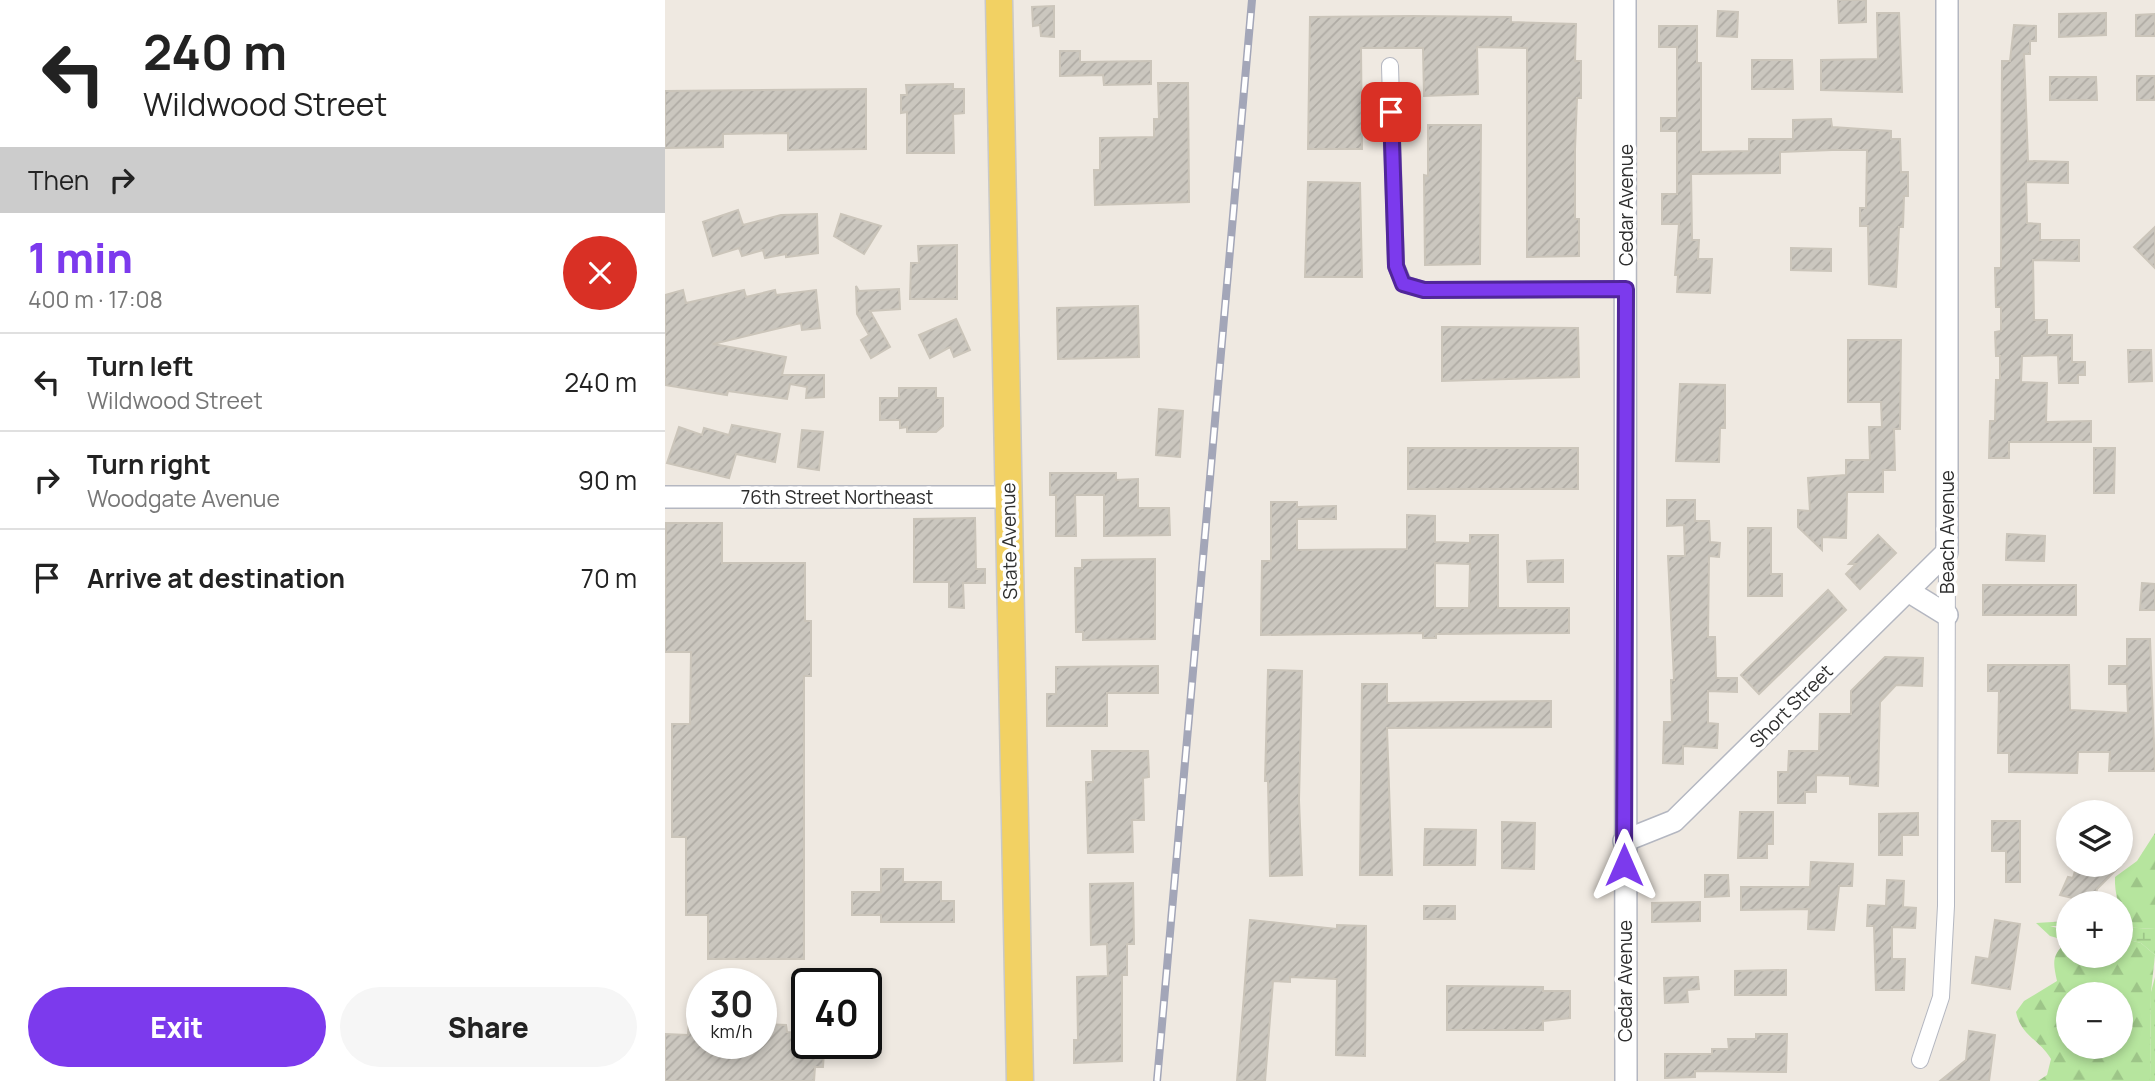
<!DOCTYPE html>
<html lang="en">
<head>
<meta charset="utf-8">
<style>
  body { margin:0; font-family:Manrope,sans-serif; background:#f6f6f6; color:#222; height:100vh; display:flex; flex-direction:column; font-size:26px; white-space:nowrap }
  * { box-sizing:border-box; margin:0 }
  p { font-size:23px; color:#767676 }
  .icon { flex:none; width:38px; height:38px; fill:none; stroke:currentColor; stroke-width:2; stroke-linecap:round; stroke-linejoin:round }
  .map { position:relative; flex:1; overflow:hidden }
  .panel { display:flex; flex-direction:column; background:#fff; width:665px }
  .panel>* { flex:none }
  .banner { background:#fff; color:#222; overflow:hidden }
  .controls { position:absolute; left:1391px; top:800px; display:grid; gap:14px }
  .controls a { display:grid; place-items:center; width:77px; height:77px; border-radius:50%; background:#fff; box-shadow:0 4px 10px #0003; font-size:35px }
  .speed { position:absolute; left:21px; top:968px; display:flex; gap:14px; font-size:35px; font-weight:700; text-align:center }
  .speed>* { display:grid; place-content:center; width:91px; height:91px; border-radius:50%; background:#fff; box-shadow:0 4px 10px #0003; line-height:1 }
  .speed small { font-size:18px; font-weight:400 }
  .speed .limit { border:4px solid #111; border-radius:10px; background:#fff; color:#111 }
  .pin { position:absolute; display:grid; place-items:center; width:60px; height:60px; color:#fff; margin:-30px; border-radius:14px; box-shadow:0 4px 10px #0006 }
  .me { position:absolute; width:77px; margin:-38px; rotate:0deg; stroke-linejoin:round; filter:drop-shadow(0 0 5px #0008) }
  .turn { display:flex; align-items:center; gap:24px; height:147px; padding:0 28px; font-size:32px }
  .turn .icon { width:91px; height:91px; stroke-width:2.5 }
  .turn b { display:block; font-size:49px; line-height:60px }
  .then { display:flex; align-items:center; height:66px; padding:0 28px; background:#0003; gap:14px; font-size:26px }
  .round { display:grid; place-items:center; flex:none; width:74px; height:74px; border-radius:37px; background:#f6f6f6 }
  .headline { display:flex; align-items:center; justify-content:space-between; height:119px; padding:0 28px }
  h1 { font-size:42px; font-weight:800; line-height:52px; color:#7c3aed }
  .cta { display:flex; gap:14px; margin-top:auto; padding:14px 28px }
  .cta a { flex:1; height:80px; border-radius:42px; background:#7c3aed; color:#fff; font-size:28px; font-weight:800; line-height:80px; text-align:center }
  .cta a+a { background:#f6f6f6; color:#222 }
  ul { padding:0; list-style:none }
  li { display:flex; align-items:center; gap:21px; height:98px; padding:0 28px; border-top:2px solid #e0e0e0 }
  li div { flex:1 }
  li b { display:block; font-size:26px }
  li em { font-style:normal }
  main { display:flex; flex:1; min-height:0 }
  .map>svg:first-child { display:block }
  .forest { fill:url(#forest-firs); fill-rule:evenodd }
  .wetland { fill:url(#wetland-marsh) }
  .building { fill:url(#building-hatch); stroke:#cbc5ba; stroke-width:2; fill-rule:evenodd }
  .lines { fill:none; stroke-linecap:round; stroke-linejoin:round }
  .minor-casing { stroke:#b4b7c1; stroke-width:18 }
  .tertiary-casing { stroke:#b4b7c1; stroke-width:24 }
  .primary-casing { stroke:#c9c9c9; stroke-width:29 }
  .minor { stroke:#fff; stroke-width:16 }
  .tertiary { stroke:#fff; stroke-width:21 }
  .primary { stroke:#f2d163; stroke-width:26 }
  .rail-casing { stroke:#a3a6b8; stroke-width:8 }
  .rail { stroke:#fff; stroke-width:5; stroke-dasharray:16; stroke-linecap:butt }
  .route-casing { stroke:#51269a; stroke-width:18 }
  .route { stroke:#7c3aed; stroke-width:12 }
  .labels { text-anchor:middle; dominant-baseline:central; stroke-width:7; stroke-linejoin:round; paint-order:stroke }
  .street-label { font-size:19px; fill:#2e2e2e; stroke:#fff }
</style>
</head>
<body>
<main>
<section class="panel">
<div class="banner">
<div class="turn"><svg class="icon" aria-label="left" viewBox="0 0 24 24"><path d="M17 20v-9H6M10 6l-5 5 5 5"/></svg><div><b>240 m</b>Wildwood Street</div></div>
<div class="then">Then<svg class="icon" aria-label="right" viewBox="0 0 24 24"><path d="M7 20v-9h11M14 6l5 5-5 5"/></svg></div>
</div>
<div class="headline"><div><h1>1 min</h1><p>400 m · 17:08</p></div><a class="round" style="background:#d93025;color:#fff"><svg class="icon" aria-label="close" viewBox="0 0 24 24"><path d="M6 6l12 12M18 6L6 18"/></svg></a></div>
<ul>
<li><svg class="icon" aria-label="left" viewBox="0 0 24 24"><path d="M17 20v-9H6M10 6l-5 5 5 5"/></svg><div><b>Turn left</b><p>Wildwood Street</p></div><em>240 m</em></li>
<li><svg class="icon" aria-label="right" viewBox="0 0 24 24"><path d="M7 20v-9h11M14 6l5 5-5 5"/></svg><div><b>Turn right</b><p>Woodgate Avenue</p></div><em>90 m</em></li>
<li><svg class="icon" aria-label="arrive" viewBox="0 0 24 24"><path d="M6 21V4h12l-3 4 3 4H6"/></svg><div><b>Arrive at destination</b></div><em>70 m</em></li>
</ul>
<div class="cta"><a>Exit</a><a>Share</a></div>
</section>
<div class="map">
<svg width="1490" height="1081" viewBox="0 0 1490 1081">
  <defs>
    <pattern id="forest-firs" width="22" height="20" patternUnits="userSpaceOnUse" patternTransform="scale(1.75)"><rect width="22" height="20" fill="#b6e59e"/><path d="M5 1l3.5 6h-7zM16 11l3.5 6h-7z" fill="#9dc588"/></pattern>
    <pattern id="wetland-marsh" width="20" height="14" patternUnits="userSpaceOnUse" patternTransform="scale(1.75)"><rect width="20" height="14" fill="#b6e59e"/><path d="M1 5h8M5 5V1M11 12h8M15 12V8" fill="none" stroke="#9dc588"/></pattern>
    <pattern id="building-hatch" width="6" height="6" patternUnits="userSpaceOnUse" patternTransform="scale(1.75)"><rect width="6" height="6" fill="#cbc7bf"/><path d="M-1 1l2-2M0 6l6-6M5 7l2-2" fill="none" stroke="#afaba4"/></pattern>
  </defs>
  <rect width="100%" height="100%" fill="#efe9e1"/>
  <g class="forest">
    <path d="M 1490,833 L 1490,929 L 1456,927 C 1456,909 1449,894 1450,877 L 1472,861 Z"/>
    <path d="M 1403,921 L 1403,926 L 1385,926 L 1403,931 L 1404,956 L 1456,956 L 1456,938 L 1476,943 L 1490,955 L 1486,992 L 1485,1081 L 1373,1081 L 1382,1075 L 1386,1059 C 1375,1040 1356,1036 1351,1012 L 1359,1001 L 1392,981 C 1388,962 1386,955 1403,941 L 1385,936 L 1371,923 ZM 1404,994 L 1456,994 L 1456,1046 L 1404,1046 Z"/>
  </g>
  <g class="wetland">
    <path d="M 1456,927 L 1490,929 L 1490,955 L 1476,943 L 1456,938 Z"/>
    <path d="M 1490,977 L 1490,1081 L 1485,1081 L 1486,992 Z"/>
  </g>
  <g class="building">
    <path d="M 1173,0 L 1201,0 L 1201,22 L 1174,23 Z"/>
    <path d="M 389,6 L 389,37 L 376,36 L 375,25 L 368,26 L 367,7 Z"/>
    <path d="M 1053,11 L 1073,12 L 1072,37 L 1052,36 Z"/>
    <path d="M 1212,13 L 1234,13 L 1237,92 L 1156,90 L 1156,60 L 1213,59 Z"/>
    <path d="M 1441,13 L 1441,35 L 1394,37 L 1394,14 Z"/>
    <path d="M 1490,14 L 1490,36 L 1471,36 L 1471,15 Z"/>
    <path d="M 747,16 L 846,17 L 846,22 L 911,24 L 910,61 L 916,61 L 916,98 L 912,98 L 910,149 L 910,219 L 914,219 L 914,256 L 862,257 L 862,48 L 812,47 L 813,94 L 759,96 L 758,48 L 696,48 L 697,149 L 643,149 L 645,17 Z"/>
    <path d="M 1349,25 L 1371,26 L 1371,41 L 1365,41 L 1365,54 L 1359,54 L 1363,161 L 1403,162 L 1403,183 L 1361,182 L 1362,223 L 1375,224 L 1375,240 L 1414,240 L 1414,261 L 1368,260 L 1369,320 L 1382,320 L 1382,335 L 1407,335 L 1407,362 L 1420,362 L 1420,375 L 1413,375 L 1413,383 L 1394,383 L 1393,355 L 1357,356 L 1356,382 L 1382,383 L 1381,422 L 1426,421 L 1426,442 L 1344,442 L 1344,458 L 1324,458 L 1325,421 L 1330,421 L 1331,380 L 1335,380 L 1335,356 L 1331,356 L 1330,332 L 1336,331 L 1336,307 L 1331,307 L 1330,268 L 1336,268 L 1337,61 L 1345,61 Z"/>
    <path d="M 994,26 L 1032,26 L 1032,63 L 1036,63 L 1036,152 L 1084,151 L 1084,139 L 1128,139 L 1128,120 L 1166,119 L 1167,127 L 1226,131 L 1226,139 L 1235,139 L 1236,172 L 1243,172 L 1243,196 L 1239,196 L 1238,227 L 1234,227 L 1231,287 L 1204,284 L 1203,226 L 1195,226 L 1195,208 L 1201,208 L 1202,150 L 1167,150 L 1115,152 L 1115,173 L 1026,174 L 1027,240 L 1034,240 L 1033,259 L 1047,259 L 1045,293 L 1012,292 L 1013,275 L 1010,275 L 1014,224 L 997,224 L 997,194 L 1012,194 L 1012,131 L 996,131 L 996,118 L 1012,118 L 1012,47 L 994,47 Z"/>
    <path d="M 395,51 L 415,51 L 415,62 L 486,61 L 486,84 L 439,85 L 438,75 L 395,76 Z"/>
    <path d="M 1087,60 L 1127,60 L 1128,89 L 1087,89 Z"/>
    <rect x="1472" y="76" width="18" height="24"/>
    <path d="M 1385,77 L 1431,77 L 1432,100 L 1385,100 Z"/>
    <path d="M 493,83 L 523,83 L 524,202 L 430,205 L 429,170 L 435,170 L 435,138 L 489,137 L 489,119 L 494,119 Z"/>
    <path d="M 288,84 L 288,89 L 299,89 L 299,113 L 288,114 L 289,153 L 242,153 L 242,112 L 236,113 L 236,95 L 242,95 L 241,85 Z"/>
    <path d="M 201,89 L 201,149 L 123,150 L 123,133 L 58,134 L 58,147 L 0,148 L 0,91 Z"/>
    <path d="M 763,125 L 816,125 L 815,264 L 760,265 L 759,175 L 763,176 Z"/>
    <path d="M 643,182 L 695,183 L 697,277 L 640,277 Z"/>
    <path d="M 73,210 L 78,225 L 116,215 L 152,214 L 153,253 L 121,257 L 121,254 L 100,258 L 98,250 L 77,256 L 74,248 L 48,256 L 38,222 Z"/>
    <path d="M 176,214 L 216,226 L 199,254 L 169,236 Z"/>
    <path d="M 1490,227 L 1490,268 L 1469,247 Z"/>
    <path d="M 292,245 L 292,299 L 245,299 L 246,263 L 254,263 L 253,246 Z"/>
    <path d="M 1126,248 L 1166,249 L 1166,271 L 1126,270 Z"/>
    <path d="M 191,286 L 194,291 L 234,289 L 235,309 L 205,311 L 225,347 L 206,358 L 196,340 L 204,335 L 192,314 Z"/>
    <path d="M 18,290 L 21,303 L 79,290 L 81,297 L 110,290 L 111,295 L 151,290 L 155,328 L 137,330 L 136,323 L 48,344 L 121,357 L 117,375 L 159,375 L 159,397 L 141,398 L 142,387 L 125,384 L 122,399 L 63,391 L 62,395 L 0,385 L 0,295 Z"/>
    <path d="M 473,306 L 474,357 L 393,359 L 392,308 Z"/>
    <path d="M 291,319 L 305,350 L 289,357 L 285,347 L 265,358 L 254,335 Z"/>
    <path d="M 777,327 L 913,328 L 914,377 L 777,381 Z"/>
    <path d="M 1183,340 L 1236,340 L 1235,429 L 1229,429 L 1230,470 L 1218,470 L 1218,492 L 1182,492 L 1181,538 L 1157,537 L 1157,550 L 1133,527 L 1133,510 L 1145,511 L 1143,478 L 1181,475 L 1181,460 L 1205,460 L 1204,427 L 1217,427 L 1216,402 L 1183,402 Z"/>
    <path d="M 1463,350 L 1486,350 L 1487,381 L 1464,382 Z"/>
    <path d="M 1015,384 L 1060,385 L 1060,428 L 1055,428 L 1054,462 L 1011,461 Z"/>
    <path d="M 234,388 L 271,388 L 271,398 L 278,398 L 278,426 L 271,432 L 242,432 L 242,427 L 235,428 L 235,420 L 215,420 L 215,398 L 234,398 Z"/>
    <path d="M 494,409 L 518,411 L 515,457 L 491,455 Z"/>
    <path d="M 67,425 L 115,434 L 110,462 L 71,454 L 64,478 L 2,463 L 14,427 L 37,435 L 39,428 L 64,435 Z"/>
    <path d="M 137,430 L 158,432 L 154,470 L 133,467 Z"/>
    <rect x="743" y="448" width="170" height="41"/>
    <path d="M 1429,448 L 1450,448 L 1449,493 L 1429,493 Z"/>
    <path d="M 385,473 L 451,473 L 451,480 L 473,479 L 473,508 L 504,508 L 505,535 L 439,536 L 439,495 L 410,495 L 411,536 L 391,536 L 391,495 L 385,495 Z"/>
    <path d="M 1002,500 L 1030,500 L 1030,521 L 1044,521 L 1045,542 L 1055,543 L 1054,557 L 1044,556 L 1043,637 L 1050,637 L 1051,678 L 1072,678 L 1072,692 L 1043,691 L 1043,723 L 1053,724 L 1052,748 L 1018,746 L 1018,764 L 998,763 L 999,722 L 1007,722 L 1006,680 L 1009,680 L 1003,556 L 1020,556 L 1019,525 L 1002,526 Z"/>
    <path d="M 606,502 L 632,502 L 632,507 L 671,506 L 671,519 L 632,519 L 632,550 L 742,549 L 742,515 L 770,516 L 770,542 L 805,543 L 805,535 L 833,535 L 833,608 L 904,608 L 904,633 L 771,634 L 771,638 L 758,638 L 758,633 L 596,635 L 597,561 L 606,561 ZM 770,563 L 805,564 L 804,608 L 770,608 Z"/>
    <path d="M 310,518 L 311,569 L 320,569 L 320,583 L 298,583 L 299,608 L 284,607 L 284,582 L 249,582 L 249,519 Z"/>
    <path d="M 1,523 L 57,523 L 57,563 L 140,563 L 140,621 L 146,621 L 146,676 L 139,676 L 139,959 L 43,959 L 43,915 L 21,915 L 21,837 L 7,837 L 7,724 L 25,724 L 26,652 L 0,652 Z"/>
    <path d="M 1083,528 L 1106,528 L 1106,574 L 1117,574 L 1117,596 L 1083,596 Z"/>
    <path d="M 1342,534 L 1380,536 L 1379,561 L 1341,560 Z"/>
    <path d="M 1213,535 L 1231,553 L 1195,589 L 1181,574 L 1191,564 L 1184,564 Z"/>
    <path d="M 490,559 L 490,639 L 418,640 L 418,632 L 411,632 L 410,568 L 417,568 L 417,560 Z"/>
    <path d="M 898,560 L 898,582 L 863,582 L 862,561 Z"/>
    <path d="M 1477,583 L 1490,584 L 1490,610 L 1475,610 Z"/>
    <rect x="1318" y="585" width="93" height="30"/>
    <path d="M 1163,590 L 1181,610 L 1094,694 L 1076,675 Z"/>
    <path d="M 1462,639 L 1485,639 L 1490,771 L 1444,771 L 1445,752 L 1413,752 L 1412,773 L 1344,772 L 1344,753 L 1333,753 L 1334,691 L 1323,691 L 1323,665 L 1404,665 L 1405,710 L 1463,713 L 1462,684 L 1444,684 L 1444,666 L 1462,666 Z"/>
    <path d="M 1220,657 L 1258,658 L 1257,686 L 1231,685 L 1215,702 L 1213,786 L 1185,784 L 1185,776 L 1151,775 L 1151,792 L 1140,792 L 1140,803 L 1113,803 L 1113,772 L 1123,772 L 1124,751 L 1154,751 L 1155,714 L 1186,714 L 1186,691 Z"/>
    <path d="M 493,666 L 493,693 L 442,693 L 442,726 L 382,726 L 382,694 L 391,694 L 391,667 Z"/>
    <path d="M 603,670 L 637,671 L 634,800 L 637,875 L 605,876 L 603,781 L 600,781 Z"/>
    <path d="M 697,684 L 722,684 L 722,703 L 886,701 L 886,727 L 722,728 L 727,875 L 695,875 Z"/>
    <path d="M 427,751 L 483,751 L 484,777 L 478,778 L 479,820 L 467,820 L 468,852 L 423,853 L 421,782 L 428,782 Z"/>
    <path d="M 1075,812 L 1108,812 L 1108,844 L 1102,844 L 1102,858 L 1073,858 Z"/>
    <path d="M 1253,813 L 1253,835 L 1237,835 L 1237,855 L 1214,855 L 1214,814 Z"/>
    <path d="M 1327,821 L 1355,821 L 1355,882 L 1341,882 L 1341,851 L 1327,851 Z"/>
    <path d="M 837,822 L 870,823 L 869,869 L 837,868 Z"/>
    <path d="M 760,829 L 811,830 L 810,865 L 759,865 Z"/>
    <path d="M 1146,862 L 1188,864 L 1187,886 L 1174,886 L 1169,930 L 1143,929 L 1144,909 L 1076,910 L 1076,887 L 1145,887 Z"/>
    <path d="M 1412,864 L 1457,864 L 1432,889 L 1429,903 L 1395,895 L 1403,877 L 1408,878 Z"/>
    <path d="M 216,869 L 238,869 L 238,882 L 276,882 L 276,901 L 289,901 L 289,922 L 216,922 L 216,915 L 187,915 L 187,892 L 216,892 Z"/>
    <path d="M 1040,875 L 1063,875 L 1064,896 L 1040,897 Z"/>
    <path d="M 1222,880 L 1239,881 L 1238,907 L 1251,908 L 1250,928 L 1227,927 L 1227,959 L 1240,959 L 1239,990 L 1211,990 L 1209,926 L 1202,926 L 1203,905 L 1221,906 Z"/>
    <path d="M 468,883 L 469,944 L 462,944 L 462,975 L 457,975 L 457,1061 L 409,1063 L 409,1040 L 413,1040 L 412,977 L 443,976 L 442,944 L 426,945 L 425,884 Z"/>
    <path d="M 1035,902 L 1035,921 L 987,922 L 987,903 Z"/>
    <rect x="759" y="906" width="31" height="13"/>
    <path d="M 585,920 L 672,929 L 672,925 L 701,926 L 700,1056 L 671,1055 L 672,979 L 625,977 L 625,982 L 608,981 L 600,1081 L 572,1081 Z"/>
    <path d="M 1330,920 L 1355,924 L 1345,989 L 1307,983 L 1311,957 L 1324,959 Z"/>
    <path d="M 1121,970 L 1121,995 L 1070,995 L 1070,971 Z"/>
    <path d="M 1033,977 L 1034,989 L 1022,990 L 1023,1002 L 1000,1003 L 999,978 Z"/>
    <path d="M 782,986 L 878,987 L 878,991 L 905,991 L 905,1018 L 878,1021 L 878,1030 L 782,1030 Z"/>
    <path d="M 24,1022 L 37,1022 L 37,1043 L 96,1043 L 96,1024 L 121,1025 L 122,1032 L 142,1034 L 142,1043 L 150,1043 L 150,1050 L 159,1051 L 158,1067 L 150,1067 L 149,1081 L 0,1081 L 0,1034 L 23,1035 Z"/>
    <path d="M 1304,1031 L 1330,1035 L 1324,1081 L 1275,1081 L 1301,1060 Z"/>
    <path d="M 1091,1034 L 1122,1034 L 1121,1072 L 1030,1071 L 1030,1077 L 1000,1078 L 1000,1054 L 1047,1054 L 1047,1049 L 1064,1049 L 1063,1039 L 1091,1039 Z"/>
  </g>
  <g class="lines">
    <g class="minor-casing">
      <g id="minor">
        <path d="M 725,66 L 731,266 L 739,284 L 759,290 L 961,289"/>
        <path d="M 1255,1060 L 1276,997 L 1281,906 L 1282,552"/>
      </g>
    </g>
    <g class="tertiary-casing">
      <g id="tertiary">
        <path d="M 960,0 L 961,1081"/>
        <path d="M 0,497 L 343,497"/>
        <path d="M 1243,591 L 1282,615"/>
        <path d="M 959,841 L 1009,821 L 1282,552 L 1282,0"/>
      </g>
    </g>
    <g class="primary-casing">
      <path id="primary" d="M 334,0 L 355,1081"/>
    </g>
    <use href="#minor" class="minor"/>
    <use href="#tertiary" class="tertiary"/>
    <use href="#primary" class="primary"/>
    <g class="rail-casing">
      <path id="rail" d="M 492,1081 L 587,0"/>
    </g>
    <use href="#rail" class="rail"/>
  </g>
  <g class="lines">
    <g class="route-casing">
      <path id="route" d="M 726,112 L 731,266 L 738,284 L 759,290 L 961,289 L 959,865"/>
    </g>
    <use href="#route" class="route"/>
  </g>
  <g class="labels">
    <g class="street-label">
      <text transform="translate(961 205) rotate(-90)">Cedar Avenue</text>
      <text x="172" y="497">76th Street Northeast</text>
      <text transform="translate(1282 532) rotate(-90)">Beach Avenue</text>
      <text transform="translate(344 541) rotate(-91)">State Avenue</text>
      <text transform="translate(1126 706) rotate(-45)">Short Street</text>
      <text transform="translate(960 981) rotate(-90)">Cedar Avenue</text>
    </g>
  </g>
</svg>
<div class="controls">
<a><svg class="icon" aria-label="layers" viewBox="0 0 24 24"><path d="M12 4l9 5-9 5-9-5zM3 14l9 5 9-5"/></svg></a>
<a>+</a>
<a>−</a>
</div>
<div class="speed"><div>30<small>km/h</small></div><div class="limit">40</div></div>
<div class="pin" style="left:726px;top:112px;background:#d93025"><svg class="icon" aria-label="arrive" viewBox="0 0 24 24"><path d="M6 21V4h12l-3 4 3 4H6"/></svg></div>
<svg class="me" style="left:959px;top:865px" viewBox="-20 -20 40 40"><path d="M0-17L14 15 0 8-14 15z" fill="#7c3aed" stroke="#fff" stroke-width="4"/></svg>
</div>
</main>
</body>
</html>
